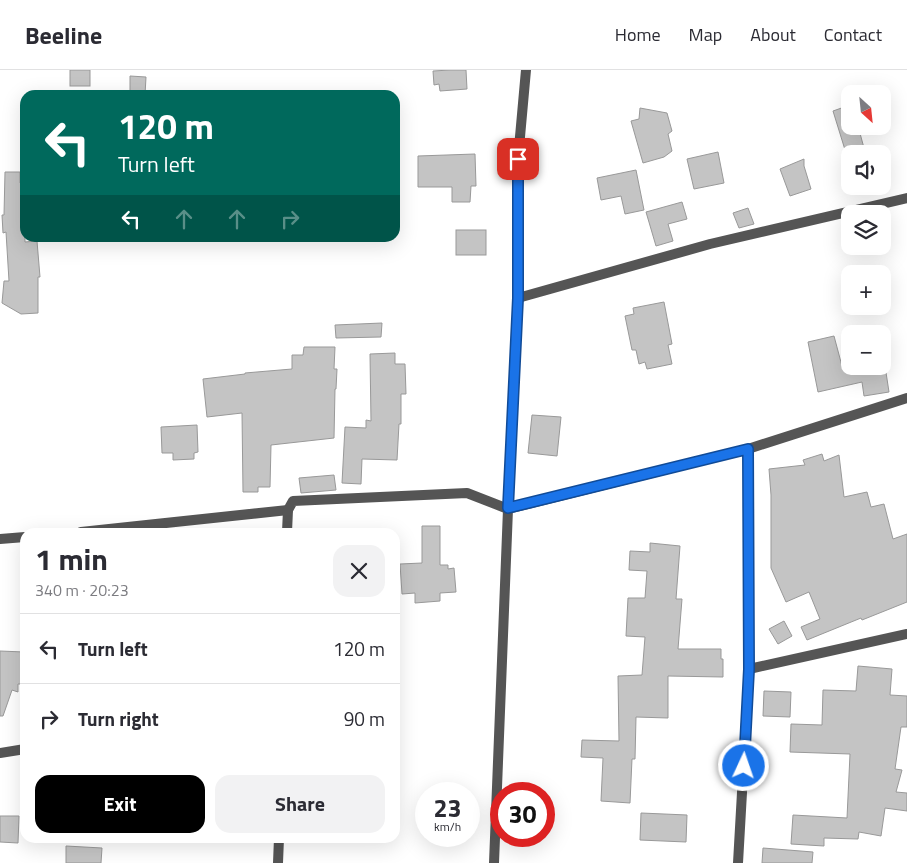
<!DOCTYPE html>
<html lang="en">
<head>
<meta charset="utf-8">
<style>
  body { margin:0; font-family:"Titillium Web",sans-serif; background:#f2f2f3; color:#2b2b33; height:100vh; display:flex; flex-direction:column; font-size:19px; white-space:nowrap }
  * { box-sizing:border-box; margin:0 }
  p { font-size:16px; color:#7c7c81 }
  .icon { flex:none; width:28px; height:28px; fill:none; stroke:currentColor; stroke-width:2; stroke-linecap:round; stroke-linejoin:round }
  .map { position:relative; flex:1; overflow:hidden }
  .sheet { position:absolute; left:20px; top:458px; width:380px; height:315px; display:flex; flex-direction:column; background:#fff; border-radius:15px; box-shadow:0 5px 20px #0002 }
  .sheet>* { flex:none }
  .top-card { position:absolute; left:20px; top:20px; width:380px; height:152px; border-radius:15px; box-shadow:0 5px 20px #0002; background:#00695c; color:#fff; overflow:hidden }
  .needle { width:32px; rotate:153deg }
  .tools { position:absolute; left:841px; top:15px; display:grid; gap:10px }
  .tools a { display:grid; place-items:center; width:50px; height:50px; border-radius:10px; background:#fff; box-shadow:0 5px 20px #0002; font-size:25px }
  .speed { position:absolute; left:415px; top:712px; display:flex; gap:10px; font-size:25px; font-weight:700; text-align:center }
  .speed>* { display:grid; place-content:center; width:65px; height:65px; border-radius:50%; background:#fff; box-shadow:0 5px 20px #0002; line-height:1 }
  .speed small { font-size:12px; font-weight:400 }
  .speed .limit { border:8px solid #d22; background:#fff; color:#111 }
  .pin { position:absolute; display:grid; place-items:center; width:42px; height:42px; color:#fff; margin:-21px; border-radius:10px; box-shadow:0 2px 8px #0006 }
  .me { position:absolute; width:55px; margin:-28px; rotate:3deg; stroke-linejoin:round; filter:drop-shadow(0 0 4px #0008) }
  .turn { display:flex; align-items:center; gap:18px; height:105px; padding:0 15px; font-size:22px }
  .turn .icon { width:65px; height:65px; stroke-width:2.5 }
  .turn b { display:block; font-size:35px; line-height:42px }
  .lanes { display:flex; align-items:center; height:48px; padding:0 15px; background:#0003; justify-content:center; gap:25px; direction:ltr }
  .lanes .off { opacity:.35 }
  .round { display:grid; place-items:center; flex:none; width:52px; height:52px; border-radius:15px; background:#f2f2f3 }
  .head { display:flex; align-items:center; justify-content:space-between; height:85px; padding:0 15px }
  h1 { font-size:30px; font-weight:700; line-height:38px }
  .action { display:flex; gap:10px; margin-top:auto; padding:10px 15px }
  .action a { flex:1; height:58px; border-radius:15px; background:#000; color:#fff; font-size:20px; font-weight:700; line-height:58px; text-align:center }
  .action a+a { background:#f2f2f3; color:#2b2b33 }
  ul { padding:0; list-style:none }
  li { display:flex; align-items:center; gap:15px; height:70px; padding:0 15px; border-top:1px solid #e1e1e2 }
  li div { flex:1 }
  li b { display:block; font-size:19px }
  li em { font-style:normal }
  header { display:flex; align-items:center; gap:30px; box-sizing:border-box; height:70px; padding:0 25px; background:#fff; border-bottom:1px solid #e1e1e2 }
  header strong { font-size:24px }
  nav { display:flex; gap:28px; margin-inline-start:auto; font-size:18px }
  .map>svg:first-child { display:block }
  .building { fill:#c4c4c4; stroke:#999 }
  .lines { fill:none; stroke-linecap:round; stroke-linejoin:round }
  .minor { stroke:#555; stroke-width:10 }
  .route-casing { stroke:#114b97; stroke-width:12 }
  .route { stroke:#1a73e8; stroke-width:9 }
</style>
</head>
<body>
<header>
<strong>Beeline</strong>
<nav><a>Home</a><a>Map</a><a>About</a><a>Contact</a></nav>
</header>
<div class="map">
<svg width="907" height="793" viewBox="0 0 907 793">
  <rect width="100%" height="100%" fill="#fff"/>
  <g class="building">
    <rect x="70" y="0" width="20" height="16"/>
    <path d="M 450,0 L 466,0 L 467,19 L 440,21 L 439,14 L 434,15 L 433,1 Z"/>
    <path d="M 130,6 L 146,7 L 145,25 L 130,25 Z"/>
    <path d="M 850,35 L 850,56 L 858,56 L 864,78 L 850,81 L 850,83 L 846,83 L 833,41 Z"/>
    <path d="M 640,38 L 667,43 L 672,61 L 668,64 L 672,81 L 664,87 L 643,93 L 631,51 L 639,49 Z"/>
    <path d="M 718,82 L 724,113 L 694,119 L 687,89 Z"/>
    <path d="M 475,84 L 476,116 L 471,116 L 470,132 L 452,132 L 452,117 L 418,117 L 418,86 Z"/>
    <path d="M 804,89 L 804,96 L 811,119 L 790,126 L 780,99 Z"/>
    <path d="M 636,100 L 644,140 L 625,144 L 621,126 L 601,130 L 597,108 Z"/>
    <path d="M 5,102 L 20,102 L 20,113 L 25,113 L 25,172 L 37,171 L 40,207 L 38,207 L 38,243 L 21,244 L 2,233 L 4,211 L 9,211 L 6,162 L 3,163 L 2,145 L 4,145 Z"/>
    <path d="M 682,132 L 687,149 L 668,154 L 673,171 L 656,176 L 646,142 Z"/>
    <path d="M 748,138 L 754,154 L 739,158 L 733,143 Z"/>
    <rect x="456" y="160" width="30" height="25"/>
    <path d="M 664,232 L 672,274 L 668,275 L 672,294 L 647,299 L 645,292 L 639,294 L 636,280 L 632,280 L 625,246 L 634,244 L 633,238 Z"/>
    <path d="M 382,253 L 381,267 L 336,268 L 335,255 Z"/>
    <path d="M 834,266 L 842,296 L 885,296 L 889,322 L 864,326 L 862,312 L 818,322 L 808,272 Z"/>
    <path d="M 304,277 L 335,277 L 334,299 L 337,299 L 336,319 L 335,319 L 334,368 L 271,375 L 270,417 L 258,417 L 258,422 L 243,422 L 242,343 L 207,347 L 203,309 L 245,304 L 245,303 L 292,299 L 292,285 L 303,285 Z"/>
    <path d="M 395,283 L 395,294 L 405,294 L 406,324 L 401,324 L 401,354 L 399,354 L 397,390 L 362,389 L 361,414 L 342,413 L 345,357 L 366,358 L 366,350 L 371,351 L 370,284 Z"/>
    <path d="M 532,345 L 561,347 L 557,386 L 528,383 Z"/>
    <path d="M 197,355 L 198,382 L 194,383 L 194,389 L 173,390 L 173,383 L 162,383 L 161,357 Z"/>
    <path d="M 822,384 L 824,391 L 839,385 L 844,427 L 867,422 L 871,437 L 884,434 L 893,469 L 907,464 L 907,532 L 862,550 L 861,548 L 807,570 L 801,557 L 820,549 L 809,522 L 786,532 L 771,498 L 771,425 L 769,399 L 805,395 L 803,390 Z"/>
    <path d="M 334,405 L 336,420 L 301,423 L 299,408 Z"/>
    <path d="M 422,456 L 440,456 L 440,495 L 448,495 L 448,499 L 454,498 L 456,522 L 440,523 L 440,531 L 415,533 L 415,523 L 402,524 L 400,494 L 422,493 Z"/>
    <path d="M 650,473 L 680,476 L 676,529 L 682,529 L 678,579 L 721,579 L 721,589 L 723,589 L 723,607 L 668,606 L 668,648 L 636,647 L 635,689 L 632,689 L 630,733 L 601,731 L 603,688 L 581,687 L 582,670 L 619,671 L 618,606 L 642,605 L 645,567 L 626,566 L 628,528 L 645,528 L 647,501 L 629,500 L 630,481 L 650,482 Z"/>
    <path d="M 784,551 L 792,566 L 778,574 L 769,559 Z"/>
    <path d="M 0,581 L 24,582 L 23,614 L 18,614 L 18,622 L 12,620 L 3,646 L 0,646 Z"/>
    <path d="M 858,596 L 892,599 L 890,625 L 907,626 L 907,657 L 901,657 L 895,699 L 902,700 L 896,722 L 907,723 L 907,741 L 885,738 L 881,766 L 859,762 L 858,769 L 824,768 L 824,776 L 791,774 L 793,745 L 847,748 L 850,684 L 790,682 L 791,654 L 822,655 L 823,620 L 856,621 Z"/>
    <path d="M 764,621 L 791,622 L 790,647 L 763,646 Z"/>
    <path d="M 641,743 L 687,745 L 686,772 L 640,770 Z"/>
    <path d="M 0,746 L 19,746 L 18,773 L 0,772 Z"/>
    <path d="M 66,776 L 102,778 L 101,793 L 66,793 Z"/>
    <path d="M 763,778 L 813,782 L 812,793 L 762,793 Z"/>
  </g>
  <g class="lines">
    <g class="minor">
      <path d="M 518,228 L 710,174 L 907,128"/>
      <path d="M 81,462 L 288,440"/>
      <path d="M 287,462 L 288,440 L 293,431 L 467,423 L 508,439 L 748,379 L 907,328"/>
      <path d="M 0,469 L 25,467"/>
      <path d="M 749,599 L 907,564"/>
      <path d="M 0,683 L 25,679"/>
      <path d="M 278,793 L 279,768"/>
      <path d="M 494,793 L 508,439 L 518,228 L 518,89 L 526,0"/>
      <path d="M 738,793 L 749,599 L 748,379"/>
    </g>
  </g>
  <g class="lines">
    <g class="route-casing">
      <path id="route" d="M 518,89 L 518,228 L 508,438 L 748,379 L 749,599 L 744,696"/>
    </g>
    <use href="#route" class="route"/>
  </g>
</svg>
<div class="tools">
<a><svg class="needle" viewBox="-14 -14 28 28"><path d="M0-13l5 13h-10z" fill="#e53935"/><path d="M0 13l5-13h-10z" fill="#7c7c81"/></svg></a>
<a><svg class="icon" aria-label="sound" viewBox="0 0 24 24"><path d="M4 9h4l5-4v14l-5-4H4zM17 9q2 3 0 6"/></svg></a>
<a><svg class="icon" aria-label="layers" viewBox="0 0 24 24"><path d="M12 4l9 5-9 5-9-5zM3 14l9 5 9-5"/></svg></a>
<a>+</a>
<a>−</a>
</div>
<div class="speed"><div>23<small>km/h</small></div><div class="limit">30</div></div>
<div class="pin" style="left:518px;top:89px;background:#d93025"><svg class="icon" aria-label="arrive" viewBox="0 0 24 24"><path d="M6 21V4h12l-3 4 3 4H6"/></svg></div>
<svg class="me" style="left:744px;top:696px" viewBox="-20 -20 40 40"><circle r="17" fill="#1a73e8" stroke="#fff" stroke-width="3"/><path d="M0-11L8 9 0 5-8 9z" fill="#fff"/></svg>
<div class="top-card">
<div class="turn"><svg class="icon" aria-label="left" viewBox="0 0 24 24"><path d="M17 20v-9H6M10 6l-5 5 5 5"/></svg><div><b>120 m</b>Turn left</div></div>
<div class="lanes"><svg class="icon" aria-label="left" viewBox="0 0 24 24"><path d="M17 20v-9H6M10 6l-5 5 5 5"/></svg><svg class="icon off" aria-label="ahead" viewBox="0 0 24 24"><path d="M12 20V5M6 11l6-6 6 6"/></svg><svg class="icon off" aria-label="ahead" viewBox="0 0 24 24"><path d="M12 20V5M6 11l6-6 6 6"/></svg><svg class="icon off" aria-label="right" viewBox="0 0 24 24"><path d="M7 20v-9h11M14 6l5 5-5 5"/></svg></div>
</div>
<section class="sheet">
<div class="head"><div><h1>1 min</h1><p>340 m · 20:23</p></div><a class="round"><svg class="icon" aria-label="close" viewBox="0 0 24 24"><path d="M6 6l12 12M18 6L6 18"/></svg></a></div>
<ul>
<li><svg class="icon" aria-label="left" viewBox="0 0 24 24"><path d="M17 20v-9H6M10 6l-5 5 5 5"/></svg><div><b>Turn left</b></div><em>120 m</em></li>
<li><svg class="icon" aria-label="right" viewBox="0 0 24 24"><path d="M7 20v-9h11M14 6l5 5-5 5"/></svg><div><b>Turn right</b></div><em>90 m</em></li>
</ul>
<div class="action"><a>Exit</a><a>Share</a></div>
</section>
</div>
</body>
</html>
